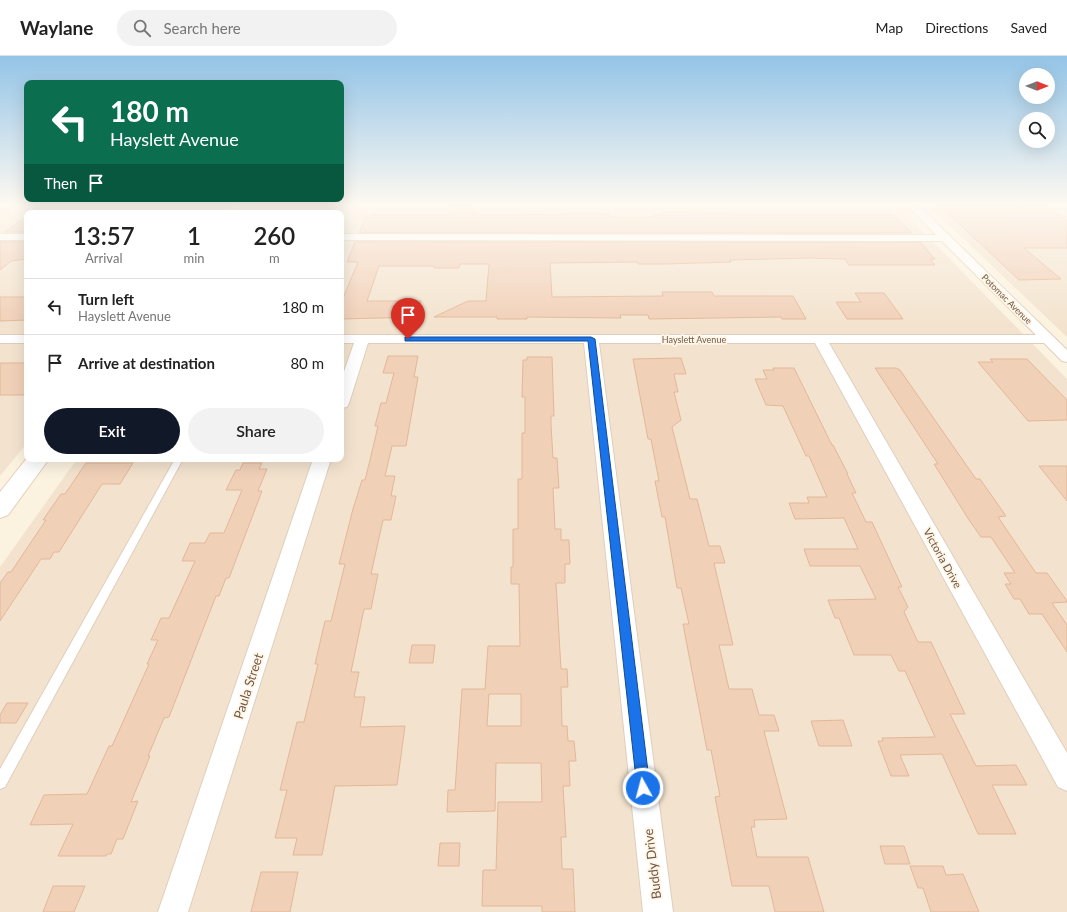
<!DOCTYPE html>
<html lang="en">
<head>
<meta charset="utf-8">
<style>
  body { margin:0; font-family:Lato,sans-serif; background:#f2f2f2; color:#222; height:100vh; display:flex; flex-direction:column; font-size:15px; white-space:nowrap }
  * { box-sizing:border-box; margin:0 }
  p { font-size:13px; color:#767676 }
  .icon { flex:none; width:22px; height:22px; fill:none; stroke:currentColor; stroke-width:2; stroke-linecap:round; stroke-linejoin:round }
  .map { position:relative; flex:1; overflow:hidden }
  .sheet { position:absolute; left:24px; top:154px; width:320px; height:252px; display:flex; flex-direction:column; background:#fff; border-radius:8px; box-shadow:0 4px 16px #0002 }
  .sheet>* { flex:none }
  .banner { position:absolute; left:24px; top:24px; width:320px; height:122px; border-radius:8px; box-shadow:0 4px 16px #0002; background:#0b6e4f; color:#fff; overflow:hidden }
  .needle { width:26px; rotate:90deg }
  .fabs { position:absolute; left:1019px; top:12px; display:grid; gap:8px }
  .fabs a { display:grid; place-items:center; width:36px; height:36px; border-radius:50%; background:#fff; box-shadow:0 4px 16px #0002; font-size:20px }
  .pin { position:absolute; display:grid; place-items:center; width:34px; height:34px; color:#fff; margin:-41px -17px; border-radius:50% 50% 50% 0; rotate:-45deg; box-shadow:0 0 4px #0007 }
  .pin .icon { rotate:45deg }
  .me { position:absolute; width:44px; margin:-22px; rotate:353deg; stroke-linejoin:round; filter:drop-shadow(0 0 3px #0008) }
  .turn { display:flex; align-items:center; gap:14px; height:84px; padding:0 20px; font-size:18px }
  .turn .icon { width:52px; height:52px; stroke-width:2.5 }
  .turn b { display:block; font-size:28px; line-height:34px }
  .then { display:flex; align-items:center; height:38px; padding:0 20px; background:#0003; gap:8px; font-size:15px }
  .eta { display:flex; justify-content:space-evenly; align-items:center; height:68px; text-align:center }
  .eta b { font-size:24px; font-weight:600; line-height:28px }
  .button { display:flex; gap:8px; margin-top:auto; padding:8px 20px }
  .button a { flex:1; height:46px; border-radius:24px; background:#111827; color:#fff; font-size:16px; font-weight:600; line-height:46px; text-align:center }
  .button a+a { background:#f2f2f2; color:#222 }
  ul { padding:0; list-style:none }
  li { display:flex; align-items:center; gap:12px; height:56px; padding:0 20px; border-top:1px solid #e0e0e0 }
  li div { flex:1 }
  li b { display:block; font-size:15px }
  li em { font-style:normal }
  header { display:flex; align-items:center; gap:24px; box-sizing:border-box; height:56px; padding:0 20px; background:#fff; border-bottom:1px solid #e0e0e0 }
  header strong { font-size:19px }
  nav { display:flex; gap:22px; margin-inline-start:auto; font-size:14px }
  .search { width:280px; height:36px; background:#f2f2f2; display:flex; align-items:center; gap:10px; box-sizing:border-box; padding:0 14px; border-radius:22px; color:#767676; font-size:15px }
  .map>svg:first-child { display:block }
  .residential { fill:#f3e3ce }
  .building { fill:#f1d0b8; stroke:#e3b798; fill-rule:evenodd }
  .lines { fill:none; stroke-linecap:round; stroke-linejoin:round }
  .lane-casing { stroke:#dfcebc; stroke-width:2 }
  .street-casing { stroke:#dfcebc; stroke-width:2 }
  .secondary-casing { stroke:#e4cfba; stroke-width:2 }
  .lane { fill:#fff; fill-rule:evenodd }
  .street { fill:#fff; fill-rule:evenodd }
  .secondary { fill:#fff; fill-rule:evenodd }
  .route { fill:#1a73e8; stroke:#114b97 }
  .labels { text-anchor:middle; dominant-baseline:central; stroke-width:3.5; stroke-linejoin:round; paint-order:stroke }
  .far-street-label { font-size:9px; fill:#725848; stroke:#fff6e6 }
  .street-label { font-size:11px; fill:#725848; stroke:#fff6e6 }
  .near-street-label { font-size:13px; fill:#725848; stroke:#fff6e6 }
</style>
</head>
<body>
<header>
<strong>Waylane</strong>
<div class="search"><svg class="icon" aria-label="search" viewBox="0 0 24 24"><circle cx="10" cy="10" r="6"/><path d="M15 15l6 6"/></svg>Search here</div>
<nav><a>Map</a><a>Directions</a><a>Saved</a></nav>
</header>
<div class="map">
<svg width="1067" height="856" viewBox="0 0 1067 856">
  <rect width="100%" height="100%" fill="#fcf2e0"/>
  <g class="residential">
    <path d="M 0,149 L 221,149 L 214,157 L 27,157 L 27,387 L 0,420 Z"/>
    <path d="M 258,149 L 897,149 L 1067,323 L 1067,856 L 0,856 L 0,511 L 77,403 L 341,403 L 341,157 L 253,157 Z"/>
    <path d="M 928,149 L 1067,149 L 1067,281 L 1006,223 Z"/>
  </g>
  <g class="building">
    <path d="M 452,149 L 474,149 L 473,158 L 515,158 L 515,159 L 588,157 L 610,158 L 610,161 L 653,161 L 653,159 L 662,159 L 661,156 L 700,155 L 701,157 L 733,157 L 734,159 L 893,159 L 912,177 L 359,177 L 366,160 L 372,160 L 373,158 L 449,158 L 451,156 Z"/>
    <path d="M 939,149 L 1045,149 L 1067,165 L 1067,192 L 1024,192 L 1061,223 L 1019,224 Z"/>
    <path d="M 27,160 L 27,176 L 5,176 Z"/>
    <path d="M 0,186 L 27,186 L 27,203 L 11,205 L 0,214 Z"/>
    <path d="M 355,186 L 920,186 L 935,203 L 930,203 L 935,209 L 849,209 L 845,203 L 810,202 L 730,204 L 731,206 L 665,208 L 638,208 L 637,206 L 550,207 L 552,241 L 663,240 L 662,236 L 712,236 L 714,240 L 793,240 L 806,263 L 782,263 L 781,261 L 649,263 L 648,259 L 620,259 L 621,262 L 527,261 L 527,263 L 497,263 L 497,261 L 434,261 L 468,245 L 486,245 L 489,208 L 460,208 L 459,212 L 434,212 L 434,210 L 379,210 L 367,245 L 421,245 L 418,261 L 341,263 L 341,247 L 358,206 L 347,206 Z"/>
    <path d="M 855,237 L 884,237 L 903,263 L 847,263 L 836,246 L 861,246 Z"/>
    <path d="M 0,241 L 27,241 L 27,264 L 0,265 Z"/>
    <path d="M 388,300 L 418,300 L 414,321 L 418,321 L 406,390 L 392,390 L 385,420 L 395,420 L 391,440 L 396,440 L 391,464 L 383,464 L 371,518 L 378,518 L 371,553 L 364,553 L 351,616 L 359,616 L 354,641 L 365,641 L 360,671 L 405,670 L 397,729 L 335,730 L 322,799 L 293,799 L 297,782 L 275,782 L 287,734 L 280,734 L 297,666 L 304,666 L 318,608 L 315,608 L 325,565 L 331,565 L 345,508 L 339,508 L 353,453 L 362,424 L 365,424 L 370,404 L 378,370 L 375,370 L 381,347 L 386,347 L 394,317 L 383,317 Z"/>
    <path d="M 527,301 L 552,301 L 554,360 L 551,360 L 551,369 L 553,402 L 557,402 L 559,432 L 553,432 L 555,473 L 561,473 L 561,484 L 569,484 L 570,508 L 565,508 L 565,527 L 556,527 L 561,613 L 567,613 L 568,631 L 561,631 L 562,670 L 567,670 L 568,685 L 574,685 L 576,705 L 569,705 L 570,730 L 563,730 L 566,781 L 561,781 L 562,813 L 573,813 L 575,856 L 542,856 L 542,850 L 482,850 L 483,814 L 496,814 L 498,746 L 542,746 L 541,707 L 496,707 L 495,755 L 447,756 L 448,734 L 455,734 L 462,633 L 485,633 L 488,590 L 520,590 L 519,528 L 511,528 L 511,511 L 513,511 L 513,473 L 518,473 L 518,423 L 522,423 L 522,377 L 525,377 L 525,341 L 522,341 L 523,304 L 527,304 ZM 489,638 L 521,638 L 521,670 L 487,670 Z"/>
    <path d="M 681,302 L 686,318 L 674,318 L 678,336 L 674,336 L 681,364 L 672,371 L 690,443 L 697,443 L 709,490 L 720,490 L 725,507 L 714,507 L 733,589 L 719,589 L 729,633 L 752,633 L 759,659 L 774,659 L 779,675 L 764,675 L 787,763 L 754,764 L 755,771 L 751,771 L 757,801 L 808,801 L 824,856 L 775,856 L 769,830 L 732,830 L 715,741 L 720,740 L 711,694 L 707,694 L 683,568 L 689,568 L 681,532 L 677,532 L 665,461 L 662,461 L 655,425 L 659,425 L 651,383 L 648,383 L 633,303 Z"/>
    <path d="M 990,303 L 1027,303 L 1067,344 L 1067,364 L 1028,365 L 978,306 L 993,306 Z"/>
    <rect x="0" y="307" width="27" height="32"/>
    <path d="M 773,312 L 794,312 L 832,389 L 833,389 L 848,418 L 847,418 L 856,437 L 852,437 L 866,466 L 872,466 L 902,531 L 898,531 L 908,551 L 904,556 L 918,586 L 931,586 L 965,658 L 950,658 L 976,710 L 1016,709 L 1027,729 L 992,729 L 1016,778 L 978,778 L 942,698 L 900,699 L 909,720 L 891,720 L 878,685 L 883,685 L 882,682 L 935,681 L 905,615 L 899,615 L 891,599 L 854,599 L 839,562 L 835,562 L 828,544 L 876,543 L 860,510 L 810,510 L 804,493 L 858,493 L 844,462 L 795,463 L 789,447 L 809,447 L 807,441 L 827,441 L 809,400 L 806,400 L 783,350 L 766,349 L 755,323 L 767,323 L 763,314 L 774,314 Z"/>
    <path d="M 875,312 L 896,312 L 900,314 L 976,423 L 980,423 L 1006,460 L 998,461 L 1036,517 L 1047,517 L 1067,545 L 1067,546 L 1052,547 L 1067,569 L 1067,596 L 1042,558 L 1029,558 L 1020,543 L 1014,543 L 1005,528 L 1011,528 L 1004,517 L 1015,517 L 991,481 L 981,481 L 969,464 L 934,408 L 938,408 Z"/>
    <path d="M 86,407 L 133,407 L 120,428 L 102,428 L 59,496 L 54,496 L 50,503 L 41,503 L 0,565 L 0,527 L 8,516 L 11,516 L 46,464 L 43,464 L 61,438 L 65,438 Z"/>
    <path d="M 243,407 L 262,407 L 259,413 L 267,413 L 258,435 L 262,435 L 229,522 L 226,522 L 219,540 L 216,540 L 169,661 L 164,662 L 148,700 L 150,700 L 131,746 L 138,745 L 123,783 L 117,783 L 111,798 L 107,798 L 106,800 L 58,800 L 73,768 L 30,769 L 44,739 L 87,738 L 109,690 L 112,690 L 149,608 L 147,608 L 158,584 L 151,584 L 161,562 L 169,562 L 195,505 L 182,505 L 190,487 L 205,487 L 210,477 L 224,477 L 242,434 L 226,434 L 236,414 L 240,414 Z"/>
    <path d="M 1039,410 L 1067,410 L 1067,445 Z"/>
    <path d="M 412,589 L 435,589 L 433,607 L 409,607 Z"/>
    <path d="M 7,647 L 28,647 L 16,667 L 0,667 L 0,659 Z"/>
    <path d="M 843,664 L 852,690 L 819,690 L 811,665 Z"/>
    <path d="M 440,787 L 460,787 L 459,810 L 438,810 Z"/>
    <path d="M 880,790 L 904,790 L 910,808 L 885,808 Z"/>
    <path d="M 910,810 L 943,810 L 946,819 L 963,818 L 979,856 L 931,856 L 923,832 L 918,832 Z"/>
    <path d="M 261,816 L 298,816 L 290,856 L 251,856 Z"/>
    <path d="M 53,830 L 85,830 L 74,856 L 43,856 Z"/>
  </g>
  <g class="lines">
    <g class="lane-casing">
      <path id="lane" d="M 175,403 L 183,403 L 5,731 L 0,733 L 0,713 Z"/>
    </g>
    <g class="street-casing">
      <g id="street">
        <path d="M 907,149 L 918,149 L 1067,294 L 1067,306 L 1062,305 L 1044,287 L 829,287 L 1067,697 L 1067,735 L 1058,731 L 815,287 L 599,287 L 673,856 L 643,856 L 584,287 L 368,287 L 349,347 L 347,351 L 341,352 L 341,324 L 354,287 L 341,287 L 341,279 L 1036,279 L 942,185 L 341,184 L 341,178 L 936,179 Z"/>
        <rect x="0" y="178" width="27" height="6"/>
        <rect x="0" y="279" width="27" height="8"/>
        <path d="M 313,403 L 331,403 L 188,856 L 158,856 Z"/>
      </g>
    </g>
    <g class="secondary-casing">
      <g id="secondary">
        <path d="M 229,149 L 241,149 L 236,157 L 223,157 Z"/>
        <path d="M 27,402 L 49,403 L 8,459 L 0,462 L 0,436 Z"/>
      </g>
    </g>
    <use href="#lane" class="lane"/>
    <use href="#street" class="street"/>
    <use href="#secondary" class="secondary"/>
  </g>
  <linearGradient id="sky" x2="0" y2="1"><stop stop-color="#93c4e7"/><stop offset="0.55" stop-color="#fef9f1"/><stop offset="1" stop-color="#fef9f1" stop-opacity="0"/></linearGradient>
  <rect width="1067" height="269" fill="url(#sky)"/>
  <path class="route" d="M 405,281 L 591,281 L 595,283 L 650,732 L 648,737 L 643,739 L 639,737 L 637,732 L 588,285 L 405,285 Z"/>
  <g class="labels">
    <g class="far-street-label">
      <text transform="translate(1007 243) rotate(45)">Potomac Avenue</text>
      <text x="694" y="283">Hayslett Avenue</text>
    </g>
    <g class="street-label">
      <text transform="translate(943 502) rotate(61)">Victoria Drive</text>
    </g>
    <g class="near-street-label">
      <text transform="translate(248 630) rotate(-72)">Paula Street</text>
      <text transform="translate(652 808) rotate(-97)">Buddy Drive</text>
    </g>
  </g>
</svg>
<div class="fabs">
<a><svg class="needle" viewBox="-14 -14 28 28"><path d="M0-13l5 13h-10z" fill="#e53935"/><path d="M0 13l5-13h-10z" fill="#767676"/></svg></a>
<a><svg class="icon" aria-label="search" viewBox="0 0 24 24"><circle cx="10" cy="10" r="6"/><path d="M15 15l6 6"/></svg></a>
</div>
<div class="pin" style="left:408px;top:283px;background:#d93025"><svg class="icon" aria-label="arrive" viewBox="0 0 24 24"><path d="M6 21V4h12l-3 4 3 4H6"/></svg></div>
<svg class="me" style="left:643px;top:732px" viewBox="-20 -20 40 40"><circle r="17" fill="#1a73e8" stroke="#fff" stroke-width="3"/><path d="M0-11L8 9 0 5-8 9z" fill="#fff"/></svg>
<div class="banner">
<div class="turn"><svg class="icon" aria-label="left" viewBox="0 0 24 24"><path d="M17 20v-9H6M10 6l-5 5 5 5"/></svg><div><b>180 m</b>Hayslett Avenue</div></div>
<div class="then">Then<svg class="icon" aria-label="arrive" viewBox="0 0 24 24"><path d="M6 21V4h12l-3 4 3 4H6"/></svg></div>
</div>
<section class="sheet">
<div class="eta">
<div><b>13:57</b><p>Arrival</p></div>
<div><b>1</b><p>min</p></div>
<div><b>260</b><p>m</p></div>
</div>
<ul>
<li><svg class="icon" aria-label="left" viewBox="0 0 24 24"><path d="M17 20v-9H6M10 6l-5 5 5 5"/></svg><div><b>Turn left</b><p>Hayslett Avenue</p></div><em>180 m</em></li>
<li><svg class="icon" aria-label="arrive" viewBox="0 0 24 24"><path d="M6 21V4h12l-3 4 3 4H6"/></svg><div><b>Arrive at destination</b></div><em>80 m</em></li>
</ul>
<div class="button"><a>Exit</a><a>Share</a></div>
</section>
</div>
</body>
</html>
